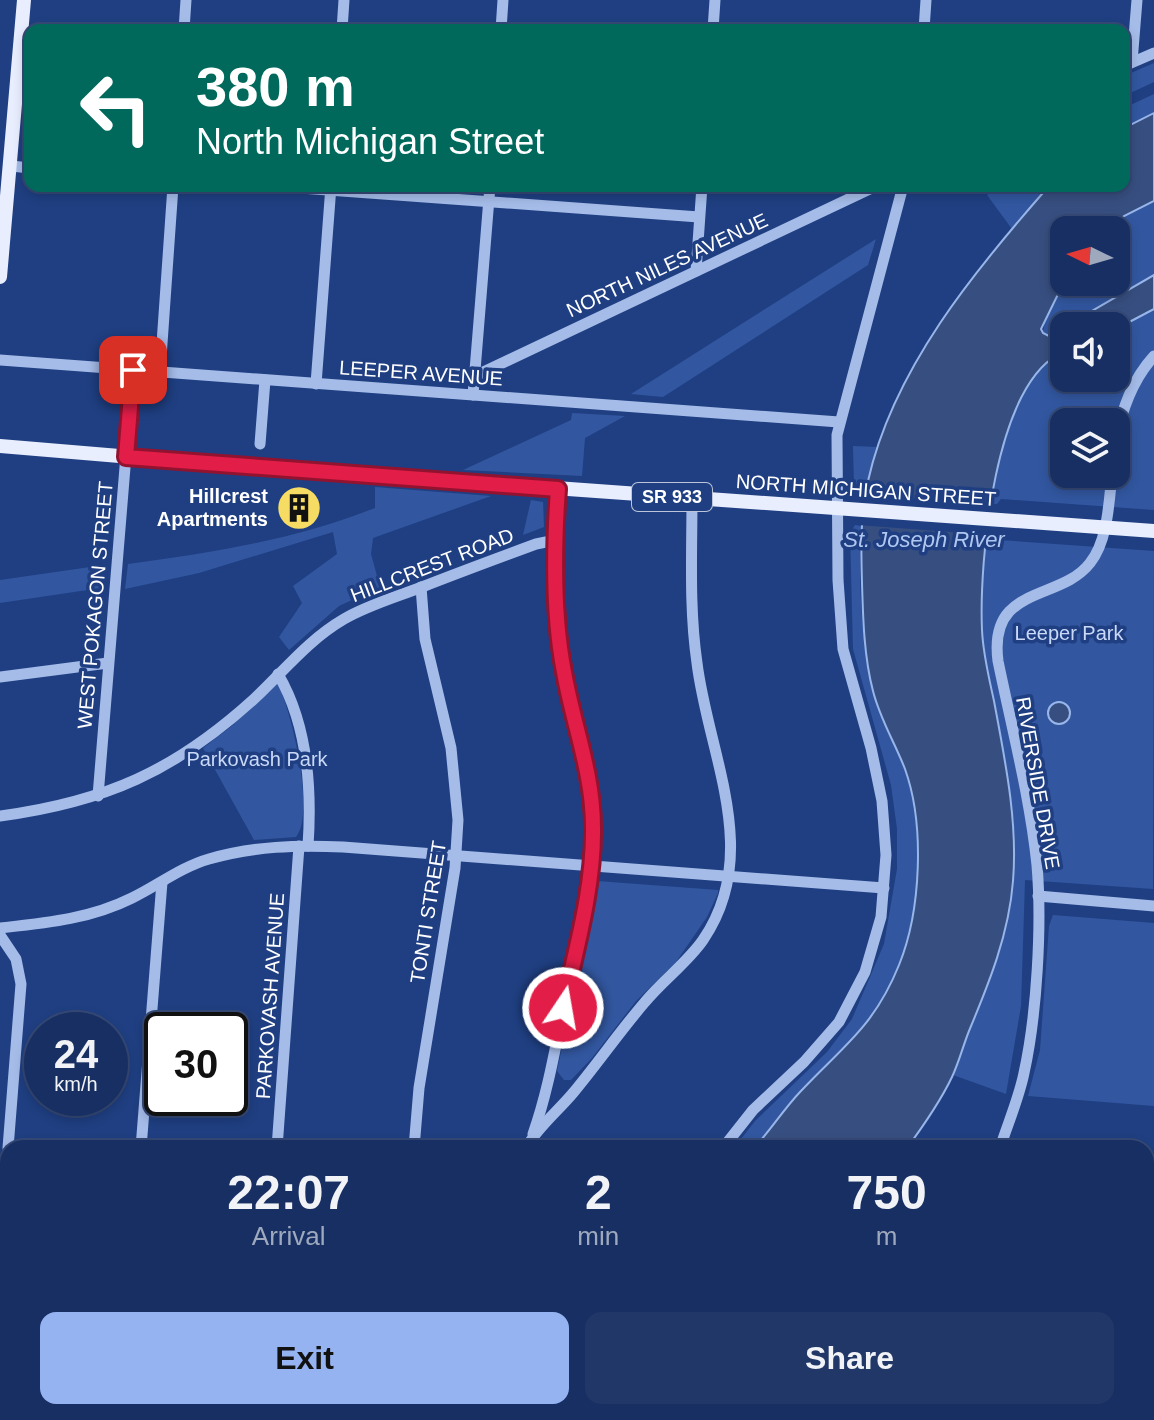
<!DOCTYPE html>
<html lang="en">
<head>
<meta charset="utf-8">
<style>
  body { margin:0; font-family:Helvetica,sans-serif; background:#203768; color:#f1f3f6; height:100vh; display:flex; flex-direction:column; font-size:30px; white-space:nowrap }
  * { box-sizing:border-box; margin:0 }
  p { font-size:26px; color:#9ea9be }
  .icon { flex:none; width:44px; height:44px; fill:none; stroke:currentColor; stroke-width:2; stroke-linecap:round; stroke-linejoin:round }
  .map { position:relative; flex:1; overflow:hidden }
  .panel { position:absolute; left:0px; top:1140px; width:1154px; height:280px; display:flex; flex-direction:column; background:#172f62; border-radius:24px 24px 0 0; box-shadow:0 4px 12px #0003,0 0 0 2px #364a77 }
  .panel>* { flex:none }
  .banner { position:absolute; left:24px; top:24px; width:1106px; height:168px; border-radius:16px; box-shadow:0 4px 12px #0003,0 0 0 2px #364a77; background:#00695c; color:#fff; overflow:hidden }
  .needle { width:52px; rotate:275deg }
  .controls { position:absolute; left:1050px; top:216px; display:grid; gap:16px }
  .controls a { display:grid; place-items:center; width:80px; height:80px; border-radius:16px; background:#172f62; box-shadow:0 4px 12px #0003,0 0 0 2px #364a77; font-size:40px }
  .speed { position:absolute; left:24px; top:1012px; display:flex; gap:16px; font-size:40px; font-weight:700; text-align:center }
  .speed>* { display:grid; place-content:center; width:104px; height:104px; border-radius:50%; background:#172f62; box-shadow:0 4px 12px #0003,0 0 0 2px #364a77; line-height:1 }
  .speed small { font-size:20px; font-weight:400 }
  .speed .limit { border:4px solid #111; border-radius:12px; background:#fff; color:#111 }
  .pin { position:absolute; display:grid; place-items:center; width:68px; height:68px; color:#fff; margin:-34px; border-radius:16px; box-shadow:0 4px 12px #0006 }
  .me { position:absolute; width:88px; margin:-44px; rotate:12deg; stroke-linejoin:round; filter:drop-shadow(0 0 6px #0008) }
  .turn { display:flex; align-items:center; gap:28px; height:168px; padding:0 40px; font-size:36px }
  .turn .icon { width:104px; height:104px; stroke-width:2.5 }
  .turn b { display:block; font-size:56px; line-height:68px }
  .eta { display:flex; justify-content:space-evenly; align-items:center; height:136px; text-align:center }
  .eta b { font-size:48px; font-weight:600; line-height:56px }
  .button { display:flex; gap:16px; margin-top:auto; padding:16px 40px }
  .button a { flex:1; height:92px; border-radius:16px; background:#95b2f1; color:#111; font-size:32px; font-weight:600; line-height:92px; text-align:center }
  .button a+a { background:#203768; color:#f1f3f6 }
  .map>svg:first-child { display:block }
  .green { fill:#3257a0; fill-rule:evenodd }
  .water { fill:#374f80; stroke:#98b6ea; stroke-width:2 }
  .pier { fill:#1f3f82 }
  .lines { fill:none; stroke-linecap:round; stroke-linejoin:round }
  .minor { stroke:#a5bce9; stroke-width:11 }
  .major { stroke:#e8eefe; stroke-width:14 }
  .route-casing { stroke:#92132f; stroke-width:20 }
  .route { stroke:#e11d48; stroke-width:14 }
  .labels { text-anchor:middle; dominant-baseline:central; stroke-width:7; stroke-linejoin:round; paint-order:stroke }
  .shield { fill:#1f3f82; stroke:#bcc5da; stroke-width:2 }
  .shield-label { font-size:18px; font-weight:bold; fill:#fff }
  .street-label { font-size:20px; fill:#fff; stroke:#1f3f82 }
  .poi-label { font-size:20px; font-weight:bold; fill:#fff; stroke:#1f3f82; text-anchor:end }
  .park-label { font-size:20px; fill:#c9d9f7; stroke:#1f3f82 }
  .water-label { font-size:22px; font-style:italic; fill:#b0c7f0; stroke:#1f3f82 }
</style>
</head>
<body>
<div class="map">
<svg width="1154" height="1420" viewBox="0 0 1154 1420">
  <rect width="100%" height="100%" fill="#1f3f82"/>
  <g class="green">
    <path d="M 1154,63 L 1154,82 L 1124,96 L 1124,76 Z"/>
    <path d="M 1154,94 L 1154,113 L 1124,128 L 1124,108 Z"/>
    <path d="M 1000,186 L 1049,186 L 1012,229 L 987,195 Z"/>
    <path d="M 1154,201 L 1154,510 L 1001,499 L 997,504 L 991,504 C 997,461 1010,397 1043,366 C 1041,328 1043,314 1064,282 L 1116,282 L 1116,230 L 1107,230 L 1124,216 ZM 1064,326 L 1116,326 L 1116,378 L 1064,378 ZM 1064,422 L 1116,422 L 1116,474 L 1064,474 Z"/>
    <path d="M 876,239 L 868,265 L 663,397 L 631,394 Z"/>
    <path d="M 572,413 L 625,416 L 585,438 L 582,476 L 463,470 L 571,420 Z"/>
    <path d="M 853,446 L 877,447 L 866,495 L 859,494 L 854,485 Z"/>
    <path d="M 375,487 L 491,496 L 373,538 L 371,554 L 380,587 L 339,606 L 289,650 L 279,637 L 302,603 L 293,586 L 337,554 L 333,532 L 199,573 L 125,589 L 128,564 C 212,553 297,539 375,508 Z"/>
    <path d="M 531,500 L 543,502 L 544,527 L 523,535 Z"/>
    <path d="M 855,525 L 862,526 C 857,572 862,643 872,689 C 879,718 898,744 906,773 C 930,857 919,964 861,1032 C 842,1054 820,1071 800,1092 C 783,1109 771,1130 754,1148 L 734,1148 L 755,1121 L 827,1052 L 852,1019 L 884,944 L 897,869 L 897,829 L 891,785 L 853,649 L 850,533 Z"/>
    <path d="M 987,534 L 995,535 L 1000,540 L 1154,551 L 1153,889 L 1025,880 L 1021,1006 L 1006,1094 L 953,1075 C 980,1001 1013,935 1015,854 C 1016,782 987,704 982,632 C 980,599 984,567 987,534 Z"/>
    <path d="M 104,565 L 101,588 L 0,603 L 0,580 Z"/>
    <path d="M 277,681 C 291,710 316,812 296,837 L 254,840 L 203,748 L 233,725 Z"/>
    <path d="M 597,881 L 718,890 L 718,893 L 707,917 L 676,962 L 636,1001 L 592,1058 L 571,1080 L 564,1080 L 557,1071 Z"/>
    <path d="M 1053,915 L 1154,923 L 1154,1106 L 1028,1096 L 1040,1050 L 1049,926 Z"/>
    <path d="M 715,1412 L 738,1412 L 745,1420 L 708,1420 Z"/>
  </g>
  <g class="water">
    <path d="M 1154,113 L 1154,201 L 1124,216 L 1107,230 L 1064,230 L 1064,282 L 1041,329 L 1043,333 L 1049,336 L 1064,327 L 1064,352 C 994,379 979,564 982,630 C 983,654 989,678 994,701 C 1005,760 1018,822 1013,881 C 1009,934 989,983 969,1031 C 963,1046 959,1062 952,1077 C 940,1102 924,1125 907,1148 L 754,1148 C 770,1131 783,1110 800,1092 C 843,1046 874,1027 899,965 C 921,911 925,825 905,769 C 895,743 880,719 873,691 C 864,657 863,618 862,583 C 861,549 860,515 868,481 C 893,369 975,270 1049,186 L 1124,186 L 1124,128 Z"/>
    <path d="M 1154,275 L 1154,309 L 1116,329 L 1116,326 L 1066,326 Z"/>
    <circle cx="1059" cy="713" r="11"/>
    <path d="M 538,1412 L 715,1412 L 708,1420 L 532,1420 Z"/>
  </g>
  <path class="pier" d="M 862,495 L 995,504 L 991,535 L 858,525 Z"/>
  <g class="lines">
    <g class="minor">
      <path d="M 184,30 L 186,0"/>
      <path d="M 342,30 L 344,0"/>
      <path d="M 501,30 L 503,0"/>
      <path d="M 713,30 L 715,0"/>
      <path d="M 924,30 L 926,0"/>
      <path d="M 1132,62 L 1137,0"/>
      <path d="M 1124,66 L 1154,53"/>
      <path d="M 11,166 L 30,168"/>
      <path d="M 273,186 L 699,217"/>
      <path d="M 696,271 L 702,186"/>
      <path d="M 0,360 L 839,422"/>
      <path d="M 160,372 L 173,186"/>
      <path d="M 475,376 L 876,186"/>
      <path d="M 316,384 L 331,186"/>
      <path d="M 473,395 L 490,186"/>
      <path d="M 1116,440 C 1122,409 1132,380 1154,356"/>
      <path d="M 260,444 L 265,380"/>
      <path d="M 278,674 C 308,725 312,788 308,846"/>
      <path d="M 0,677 L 108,663"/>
      <path d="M 98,796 L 133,370"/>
      <path d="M 0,816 C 105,802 175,771 254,699 C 284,671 308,640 344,619 C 368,605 396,597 422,587 C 460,572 498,558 536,544 L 556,540"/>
      <path d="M 1038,896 L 1154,906"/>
      <path d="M 0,928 C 46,923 90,919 132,898 C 157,886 181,867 209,859 C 254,846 297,845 343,847 L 884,888"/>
      <path d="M 0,935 L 16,959 L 21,984 L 8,1148"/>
      <path d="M 533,1134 C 550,1086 557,1036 568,986 C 581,923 598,860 592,794 C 587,752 571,712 563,670 C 553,614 554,546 558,489"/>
      <path d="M 141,1148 L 162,882"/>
      <path d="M 277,1148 L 299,846"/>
      <path d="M 414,1148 L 419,1088 L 455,868 L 458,820 L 451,748 L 425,639 L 421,587"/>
      <path d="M 526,1148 C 537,1128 558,1111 573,1093 C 598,1063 620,1031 645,1002 C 663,980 687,963 703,940 C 763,853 708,754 697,663 C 689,608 692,553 692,498"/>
      <path d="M 723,1148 L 753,1110 L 804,1062 L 839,1022 L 865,972 L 881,917 L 886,855 L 882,801 L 871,748 L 843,649 L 838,580 L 837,435 L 903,186"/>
      <path d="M 1000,1148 C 1008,1123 1019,1098 1024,1073 C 1037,1014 1042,925 1037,865 C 1030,797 1012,729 998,661 C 988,584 1060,602 1090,563 C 1108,541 1109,501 1112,474"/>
      <path d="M 1146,1206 L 1154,1207"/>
      <path d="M 0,1261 L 8,1151"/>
      <path d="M 0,1296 L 8,1373"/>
      <path d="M 1146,1337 L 1154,1337"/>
      <path d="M 16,1412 L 17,1420"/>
      <path d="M 156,1412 L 159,1420"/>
      <path d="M 305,1412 L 309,1420"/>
      <path d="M 346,1420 L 352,1412"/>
      <path d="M 516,1420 L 521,1412"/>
      <path d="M 850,1420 L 851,1412"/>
    </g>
    <g class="major">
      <path d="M 0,277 L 24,0"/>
      <path d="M 0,446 L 179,461 L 1154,531"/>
    </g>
  </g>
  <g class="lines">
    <g class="route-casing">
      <path id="route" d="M 133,370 L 126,457 L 558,489 C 554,545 553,616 564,672 C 573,724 593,773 593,827 C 594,887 576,949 563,1008"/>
    </g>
    <use href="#route" class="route"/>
  </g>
  <defs>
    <g id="building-disc" transform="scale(2.3)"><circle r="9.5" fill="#f7dc64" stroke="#1f3f82"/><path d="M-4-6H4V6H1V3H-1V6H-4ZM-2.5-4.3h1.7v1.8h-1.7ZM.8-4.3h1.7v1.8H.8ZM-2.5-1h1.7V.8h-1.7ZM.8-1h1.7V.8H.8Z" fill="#111"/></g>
  </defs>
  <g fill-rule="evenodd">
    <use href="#building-disc" x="299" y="508"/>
  </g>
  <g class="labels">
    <rect class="shield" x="632" y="483" width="80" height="28" rx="6"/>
    <g class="shield-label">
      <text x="672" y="497">SR 933</text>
    </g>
    <g class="street-label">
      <text transform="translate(667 265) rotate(-25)">NORTH NILES AVENUE</text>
      <text transform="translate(421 373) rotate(4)">LEEPER AVENUE</text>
      <text transform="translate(866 490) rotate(4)">NORTH MICHIGAN STREET</text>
      <text transform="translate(432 565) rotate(-21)">HILLCREST ROAD</text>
      <text transform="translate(95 605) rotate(-85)">WEST POKAGON STREET</text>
      <text transform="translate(1038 783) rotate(80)">RIVERSIDE DRIVE</text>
      <text transform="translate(428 912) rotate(-81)">TONTI STREET</text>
      <text transform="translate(270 996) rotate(-86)">PARKOVASH AVENUE</text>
    </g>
    <g class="poi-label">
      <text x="268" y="496">Hillcrest<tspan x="268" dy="23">Apartments</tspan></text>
    </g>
    <g class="park-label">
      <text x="1069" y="633">Leeper Park</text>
      <text x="257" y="759">Parkovash Park</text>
    </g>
    <g class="water-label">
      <text x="924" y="539">St. Joseph River</text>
    </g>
  </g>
</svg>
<div class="controls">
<a><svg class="needle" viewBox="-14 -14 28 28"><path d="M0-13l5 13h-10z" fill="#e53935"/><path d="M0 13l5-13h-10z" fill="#9ea9be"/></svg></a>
<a><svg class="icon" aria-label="sound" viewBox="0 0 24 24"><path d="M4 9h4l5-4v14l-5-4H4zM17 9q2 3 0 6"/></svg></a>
<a><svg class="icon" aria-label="layers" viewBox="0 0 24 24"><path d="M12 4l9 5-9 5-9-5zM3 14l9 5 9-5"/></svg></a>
</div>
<div class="speed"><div>24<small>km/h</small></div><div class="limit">30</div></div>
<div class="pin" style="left:133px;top:370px;background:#d93025"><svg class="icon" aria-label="arrive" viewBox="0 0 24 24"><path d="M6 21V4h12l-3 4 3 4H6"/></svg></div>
<svg class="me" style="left:563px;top:1008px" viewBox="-20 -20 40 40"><circle r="17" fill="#e11d48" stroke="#fff" stroke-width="3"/><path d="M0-11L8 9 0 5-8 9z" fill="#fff"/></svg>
<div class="banner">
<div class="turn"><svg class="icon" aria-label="left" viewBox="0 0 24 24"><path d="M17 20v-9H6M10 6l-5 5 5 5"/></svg><div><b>380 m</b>North Michigan Street</div></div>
</div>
<section class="panel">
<div class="eta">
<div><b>22:07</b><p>Arrival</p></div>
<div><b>2</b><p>min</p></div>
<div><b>750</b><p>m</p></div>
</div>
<div class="button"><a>Exit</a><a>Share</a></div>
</section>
</div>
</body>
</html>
